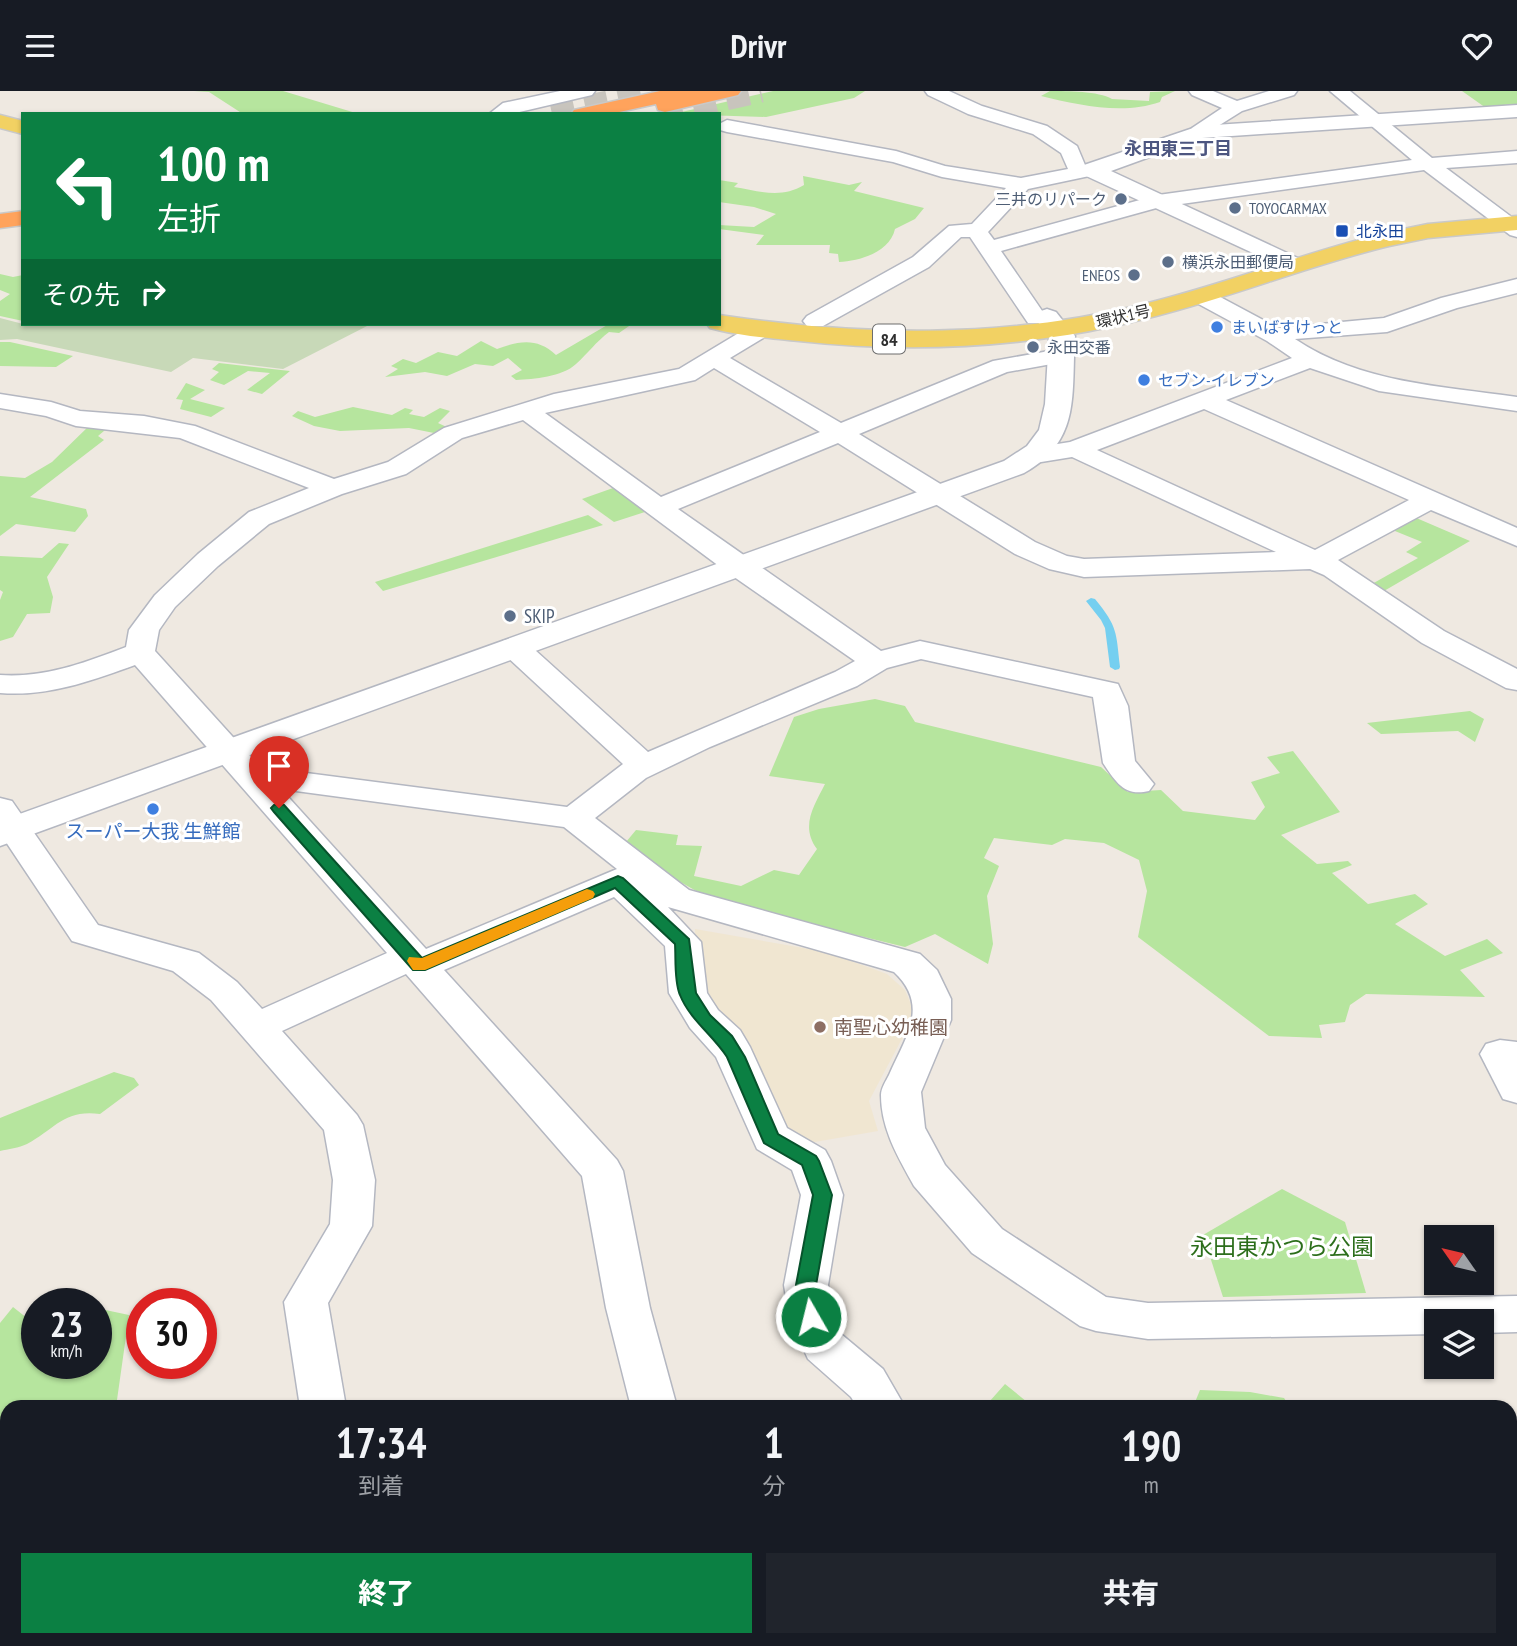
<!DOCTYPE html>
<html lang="ja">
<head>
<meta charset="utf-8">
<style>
  body { margin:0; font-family:"PT Sans Narrow","Noto Sans JP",sans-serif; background:#20242c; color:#f1f3f6; height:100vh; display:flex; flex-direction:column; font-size:26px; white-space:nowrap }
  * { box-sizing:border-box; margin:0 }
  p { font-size:23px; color:#9ea1a6 }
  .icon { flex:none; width:38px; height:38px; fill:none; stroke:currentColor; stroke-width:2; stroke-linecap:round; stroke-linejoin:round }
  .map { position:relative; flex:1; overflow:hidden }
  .side { position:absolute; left:0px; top:1309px; width:1517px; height:247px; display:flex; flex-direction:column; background:#171b24; border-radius:21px 21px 0 0; box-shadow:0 2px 5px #0004 }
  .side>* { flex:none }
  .top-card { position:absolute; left:21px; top:21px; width:700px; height:214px; border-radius:0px; box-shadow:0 2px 5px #0004; background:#0b8043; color:#fff; overflow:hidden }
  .needle { width:46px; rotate:304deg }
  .controls { position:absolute; left:1424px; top:1134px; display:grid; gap:14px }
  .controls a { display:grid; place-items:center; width:70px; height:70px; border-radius:0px; background:#171b24; box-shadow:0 2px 5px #0004; font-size:35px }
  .speed { position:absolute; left:21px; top:1197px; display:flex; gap:14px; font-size:35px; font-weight:700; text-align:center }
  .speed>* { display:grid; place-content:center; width:91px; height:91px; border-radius:50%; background:#171b24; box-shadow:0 2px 5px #0004; line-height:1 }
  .speed small { font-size:18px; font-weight:400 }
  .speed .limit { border:10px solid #d22; background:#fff; color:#111 }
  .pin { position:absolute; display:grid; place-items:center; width:60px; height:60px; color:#fff; margin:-72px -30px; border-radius:50% 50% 50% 0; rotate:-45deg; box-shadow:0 0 7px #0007 }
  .pin .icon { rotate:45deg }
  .me { position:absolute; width:77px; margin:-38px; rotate:352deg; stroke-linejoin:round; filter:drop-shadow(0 0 5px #0008) }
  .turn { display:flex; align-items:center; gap:24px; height:147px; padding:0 21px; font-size:32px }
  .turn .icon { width:91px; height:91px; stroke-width:2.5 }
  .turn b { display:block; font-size:49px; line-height:60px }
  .then { display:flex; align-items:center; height:66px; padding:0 21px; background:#0003; gap:14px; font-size:26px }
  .eta { display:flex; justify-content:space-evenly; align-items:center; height:119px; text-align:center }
  .eta b { font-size:42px; font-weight:800; line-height:49px }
  .button { display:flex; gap:14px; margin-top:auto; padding:14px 21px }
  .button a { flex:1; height:80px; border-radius:0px; background:#0b8043; color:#fff; font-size:28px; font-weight:800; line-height:80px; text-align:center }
  .button a+a { background:#20242c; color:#f1f3f6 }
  header { display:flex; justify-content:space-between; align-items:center; height:91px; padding:0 21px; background:#171b24; font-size:32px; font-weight:800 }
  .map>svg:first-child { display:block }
  .education { fill:#f0e6d1 }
  .green { fill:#b6e59e }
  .cemetery { fill:#c8d9b8 }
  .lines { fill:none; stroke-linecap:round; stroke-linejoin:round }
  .stream { fill:#75cff0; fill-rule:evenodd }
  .motorway-tunnel { stroke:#c8c4bd; stroke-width:23; stroke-dasharray:23 11; stroke-linecap:butt }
  .minor-casing { stroke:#b4b7c1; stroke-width:3 }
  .tertiary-casing { stroke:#b4b7c1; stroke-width:3 }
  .primary-casing { stroke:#c9c9c9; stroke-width:3 }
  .motorway-casing { stroke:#c9c9c9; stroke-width:3 }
  .minor { fill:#fff; fill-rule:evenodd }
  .tertiary { fill:#fff; fill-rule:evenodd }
  .primary { fill:#f2d163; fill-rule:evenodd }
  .motorway { fill:#ffa35c; fill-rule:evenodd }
  .route { fill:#0b8043; stroke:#07532c; stroke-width:2 }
  .slow { fill:#f59e0b }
  .service-dot { fill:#5c6f8a; stroke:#fff; stroke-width:2.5 }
  .transit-dot { fill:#1a4fb4; stroke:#fff; stroke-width:2.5 }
  .shop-dot { fill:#3f7fe0; stroke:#fff; stroke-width:2.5 }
  .education-dot { fill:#8d6e63; stroke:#fff; stroke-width:2.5 }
  .labels { text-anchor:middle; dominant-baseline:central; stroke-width:6; stroke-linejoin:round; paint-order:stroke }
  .far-service-label { font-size:16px; fill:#4e5e75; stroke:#fff; text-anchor:start }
  .far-transit-label { font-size:16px; fill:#164399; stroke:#fff; text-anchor:start }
  .far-street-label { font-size:16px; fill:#2e2e2e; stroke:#fff }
  .far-shop-label { font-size:16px; fill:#366cbe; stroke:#fff; text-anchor:start }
  .far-neighbourhood-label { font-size:18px; font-weight:bold; fill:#4d5680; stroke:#fff }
  .shield { fill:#fff; stroke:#6d6d6d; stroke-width:2 }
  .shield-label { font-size:18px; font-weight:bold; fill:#2e2e2e }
  .service-label { font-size:19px; fill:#4e5e75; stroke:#fff; text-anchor:start }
  .shop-label { font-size:19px; fill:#366cbe; stroke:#fff }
  .education-label { font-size:19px; fill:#785e54; stroke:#fff; text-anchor:start }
  .near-park-label { font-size:23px; fill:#2c6e1b; stroke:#fff }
</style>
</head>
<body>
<header><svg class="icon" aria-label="menu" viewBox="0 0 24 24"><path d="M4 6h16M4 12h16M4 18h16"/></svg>Drivr<svg class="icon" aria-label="heart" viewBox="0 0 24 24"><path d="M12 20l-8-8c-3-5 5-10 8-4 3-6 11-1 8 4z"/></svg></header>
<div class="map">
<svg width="1517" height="1555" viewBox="0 0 1517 1555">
  <rect width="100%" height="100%" fill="#efe9e1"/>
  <path class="education" d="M 695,838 L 826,861 L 887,883 L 905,899 L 915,923 L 869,1010 L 878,1040 L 809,1052 L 786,1038 L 697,887 Z"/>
  <g class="green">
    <path d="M 194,0 L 283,0 L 359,23 L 243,23 L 209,1 Z"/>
    <path d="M 773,0 L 865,0 L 854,7 L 766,26 L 673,23 Z"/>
    <path d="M 1050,0 C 1068,0 1098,0 1112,8 L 1149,10 L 1150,1 L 1175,0 L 1162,6 L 1160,11 C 1123,24 1078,14 1041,5 Z"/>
    <path d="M 1462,0 L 1517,0 L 1517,15 L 1486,17 Z"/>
    <path d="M 803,85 L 849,94 L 862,91 L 854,100 L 924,117 L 915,128 L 895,138 C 890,161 860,170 839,171 L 838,163 L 829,162 L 830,154 L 756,154 L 764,144 L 719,138 L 719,134 L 754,136 L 776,123 L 754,116 L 719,111 L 719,89 L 738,92 L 734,96 C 759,100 781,108 804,94 Z"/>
    <path d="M 0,183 L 13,186 L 23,184 L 23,230 L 0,225 L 0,210 L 10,203 L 0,199 Z"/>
    <path d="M 609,233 L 632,233 L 619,242 L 609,241 C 596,251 588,262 576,273 C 562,286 534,288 516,289 L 511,285 L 522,279 L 508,267 L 493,275 L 475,273 L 447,285 L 425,281 L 385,286 L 398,278 L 391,275 L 403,268 L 416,272 L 438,261 L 457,265 L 481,250 L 497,258 C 519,250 537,246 556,264 Z"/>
    <path d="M 0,251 L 10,251 L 73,265 L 56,276 L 0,275 Z"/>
    <path d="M 219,272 L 290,280 L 262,303 L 247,299 L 270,282 L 248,280 L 224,294 L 210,289 L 219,281 L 212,278 Z"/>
    <path d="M 186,292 L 205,299 L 190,308 L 225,317 L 211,326 L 180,318 L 183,309 L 176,308 Z"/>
    <path d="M 353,316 L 392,324 L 405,317 L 413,319 L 409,323 L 424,326 L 440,317 L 450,320 L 438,332 L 451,338 L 439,343 L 409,337 L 340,340 L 314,335 L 292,325 L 298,320 L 315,326 Z"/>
    <path d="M 91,333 L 111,334 L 98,345 L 104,349 L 30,406 L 86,418 L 88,425 L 75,441 L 16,433 L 0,445 L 0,385 L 25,387 L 52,371 Z"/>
    <path d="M 613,397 L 648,420 L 614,431 L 582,408 Z"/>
    <path d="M 588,424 L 603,434 L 383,500 L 375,491 Z"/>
    <path d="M 1414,426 L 1470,450 L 1384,500 L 1372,493 L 1418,467 L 1406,461 L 1422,451 L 1390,438 Z"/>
    <path d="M 59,452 L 69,453 L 47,486 L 53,506 L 50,522 L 27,523 L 13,546 L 0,550 L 0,509 L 3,501 L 0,499 L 0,465 L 42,467 Z"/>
    <path d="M 875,608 L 905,615 L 915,631 L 1101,676 L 1128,701 L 1161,699 L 1183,720 L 1255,729 L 1265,716 L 1251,691 L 1280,682 L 1267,666 L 1293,660 L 1340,721 L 1281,744 L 1317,773 L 1348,770 L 1352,774 L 1332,782 L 1368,813 L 1415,803 L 1428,813 L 1395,833 L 1445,865 L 1487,848 L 1503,862 L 1460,879 L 1485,906 L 1366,903 L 1350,914 L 1345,931 L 1319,934 L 1322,947 L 1269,945 L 1138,846 L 1147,800 L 1139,769 L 1104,752 L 1065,748 L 1052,754 L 994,747 L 984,767 L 999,775 L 987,805 L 993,853 L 988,873 L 935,843 L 905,856 L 742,816 L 698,801 L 661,780 L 626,751 L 636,739 L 678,744 L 676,754 L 702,755 L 694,785 L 741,795 L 774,779 L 799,784 L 817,758 C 800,735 814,715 825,693 L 769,685 L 794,626 L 819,618 Z"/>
    <path d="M 1470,620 L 1484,628 L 1475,651 L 1458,640 L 1381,643 L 1367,632 Z"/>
    <path d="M 114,981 L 134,987 L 139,994 L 100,1023 C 64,1018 55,1038 27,1053 C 19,1057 8,1058 0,1060 L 0,1027 Z"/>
    <path d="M 1282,1098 L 1345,1131 L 1366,1202 L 1223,1206 L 1203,1144 Z"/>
    <path d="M 13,1216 L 37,1235 L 37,1272 L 96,1272 L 96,1217 L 129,1224 L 116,1316 L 7,1316 L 7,1549 L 188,1549 L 189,1555 L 0,1555 L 0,1232 Z"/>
    <path d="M 1005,1293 L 1032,1315 L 1034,1316 L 995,1316 L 989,1311 Z"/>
    <path d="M 1200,1299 L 1250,1301 L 1284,1307 L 1290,1316 L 1193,1316 Z"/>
    <path d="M 1510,1473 L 1517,1474 L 1517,1555 L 1311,1555 L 1306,1549 L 1510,1549 Z"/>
  </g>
  <path class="cemetery" d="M 0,227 L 23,233 L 371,233 L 283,278 L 193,267 L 171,281 L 17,248 L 0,249 Z"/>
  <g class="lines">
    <path class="stream" d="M 1091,507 L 1095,508 C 1118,536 1116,541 1120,576 L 1119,578 L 1115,579 L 1110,576 L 1105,537 L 1101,529 L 1086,510 Z"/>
    <g class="motorway-tunnel">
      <path d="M 552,23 L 659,0"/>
      <path d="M 660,23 L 761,0"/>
    </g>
    <g class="minor-casing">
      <g id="minor">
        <path d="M 560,0 L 595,0 L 592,4 L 511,23 L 489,23 L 503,12 Z"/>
        <path d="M 925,0 L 949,0 L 982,15 L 1047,35 L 1077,55 L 1085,74 L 1099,75 L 1102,79 L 1099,83 L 1028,98 L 988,141 L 994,149 L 1158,104 L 1412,69 L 1330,0 L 1350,0 L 1432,67 L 1517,60 L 1517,72 L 1446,77 L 1517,130 L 1517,146 L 1510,144 L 1424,79 L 1160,116 L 1001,160 L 1047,227 L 1044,232 L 1028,232 L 970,146 L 961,146 L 929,176 L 823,235 L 807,235 L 803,230 L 807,225 L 913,166 L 949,135 L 972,133 L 1006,97 L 942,86 L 893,71 L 727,41 L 720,39 L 719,33 L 727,29 L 896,60 L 945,75 L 1021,87 L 1068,78 L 1061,62 L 1033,43 L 968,23 L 928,4 Z"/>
        <path d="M 1189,0 L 1213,0 L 1237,10 L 1269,0 L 1297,0 L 1294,4 L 1242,20 L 1199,47 L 1190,41 L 1192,37 L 1222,17 L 1192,4 Z"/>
        <path d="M 1517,188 L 1517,202 L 1457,217 L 1387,241 L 1295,248 C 1360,292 1441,295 1517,306 L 1517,320 L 1379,300 L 1310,277 L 1226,309 L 1517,437 L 1517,455 L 1431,419 L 1338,469 L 1444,540 L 1517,578 L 1517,599 L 1506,597 L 1422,552 L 1324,484 L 1310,478 L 1084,486 L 1049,478 L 1015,463 L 838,352 L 678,418 L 881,560 L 920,550 L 1118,593 L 1128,615 L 1135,670 L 1154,693 L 1149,700 C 1124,706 1116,691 1103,672 L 1093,606 L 921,568 L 887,577 L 857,595 L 710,656 L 646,687 L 595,727 L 689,799 L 920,863 L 937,879 L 951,908 L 951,929 L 921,1001 L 925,1037 L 945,1074 L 1002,1138 L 1106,1206 L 1148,1212 L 1517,1205 L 1517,1241 L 1482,1242 L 1482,1230 L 1437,1230 L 1437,1243 L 1148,1248 L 1096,1240 L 1080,1235 L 972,1162 L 914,1095 C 898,1066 881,1038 881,1004 C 881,997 886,990 889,984 C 906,945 930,915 894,881 L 668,816 L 701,851 L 707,902 L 718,919 L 740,939 L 750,956 L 787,1037 L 825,1059 L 831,1070 L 843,1104 L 828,1194 L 833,1226 L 841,1243 L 883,1278 L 905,1316 L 857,1316 L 851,1306 L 808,1268 L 789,1226 L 784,1194 L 801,1104 L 792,1079 L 757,1058 L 716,966 L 690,937 L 669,902 L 665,855 L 614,806 L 444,879 L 617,1069 L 623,1080 L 650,1217 L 677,1316 L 631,1316 L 606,1217 L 582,1085 L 406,883 L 282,940 L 357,1024 L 363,1034 L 375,1089 L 372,1135 L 328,1212 L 346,1316 L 300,1316 L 284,1211 L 330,1133 L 333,1089 L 324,1039 L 211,909 L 173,880 L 72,850 L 0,742 L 0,707 L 12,710 L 98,834 L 199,862 L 237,891 L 262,918 L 387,862 L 135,574 C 91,590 47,606 0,602 L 0,584 C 45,587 84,572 126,556 L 129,539 L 155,504 L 198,463 L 249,421 L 309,397 L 180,347 L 76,335 L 46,325 L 0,317 L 0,303 L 51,311 L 80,320 L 144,325 L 195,335 L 334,388 L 388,371 L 444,337 L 554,303 L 679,278 L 752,234 L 768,234 L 772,239 L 768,244 L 730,267 L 841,332 L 993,270 L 1060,258 L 1068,260 L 1072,265 L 1068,270 L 1007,281 L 859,343 L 1035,451 L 1067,465 L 1084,468 L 1276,461 L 1072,366 L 1035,372 L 1026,370 L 1022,364 L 1026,358 L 1070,351 L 1292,267 L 1267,250 L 1193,210 L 1190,205 L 1193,200 L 1209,200 L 1278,237 L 1384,227 L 1441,207 ZM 714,277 L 820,341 L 661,406 L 545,322 L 695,289 ZM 1204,318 L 1409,409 L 1315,459 L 1097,359 ZM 523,329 L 727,481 L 855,570 L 835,581 L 648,661 L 525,550 L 514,547 L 503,550 L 499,556 L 503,562 L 623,673 L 567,716 L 260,676 L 155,560 L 159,539 L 175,516 L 218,475 L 269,433 L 342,403 L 406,383 L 462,347 ZM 281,698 L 564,736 L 617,778 L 426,858 Z"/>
        <path d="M 1500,949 L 1517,951 L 1517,1012 L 1503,1008 L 1480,963 L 1486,953 Z"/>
        <rect x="320" y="1549" width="52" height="6"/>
        <path d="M 696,1549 L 748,1549 L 750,1555 L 698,1555 Z"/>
        <path d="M 997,1549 L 1050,1549 L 1053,1555 L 1000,1555 Z"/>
      </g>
    </g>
    <g class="tertiary-casing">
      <g id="tertiary">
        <path d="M 1517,14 L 1517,26 L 1202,47 L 1111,80 L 1302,169 L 1306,174 L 1302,179 L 1294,181 L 1084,84 L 1081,79 L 1084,74 L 1199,35 Z"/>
        <path d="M 1047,218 L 1056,221 L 1075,245 C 1071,302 1082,350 1024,382 L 0,755 L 0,730 L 1004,370 L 1027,355 L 1039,339 L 1045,313 L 1049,246 L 1034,226 L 1038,221 Z"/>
      </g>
    </g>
    <g class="primary-casing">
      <g id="primary">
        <path d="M 0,24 L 23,30 L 23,43 L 0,37 Z"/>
        <path d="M 1517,125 L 1517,139 L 1428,147 L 1389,155 C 1310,174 1235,205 1156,225 C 1040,256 918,263 799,250 C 769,247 739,245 710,237 L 707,233 L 719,233 L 719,224 C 860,245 1001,248 1140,214 C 1224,194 1305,161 1389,141 L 1428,133 Z"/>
      </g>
    </g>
    <g class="motorway-casing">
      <g id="motorway">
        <path d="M 660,0 L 741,0 L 738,4 L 665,21 L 658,19 L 656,13 L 610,23 L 571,23 L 574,19 Z"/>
        <path d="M 23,120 L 23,134 L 0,137 L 0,123 Z"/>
      </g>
    </g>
    <use href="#minor" class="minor"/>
    <use href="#tertiary" class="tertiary"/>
    <use href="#primary" class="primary"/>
    <use href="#motorway" class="motorway"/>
  </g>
  <path class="route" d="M 279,713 L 284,714 L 422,867 L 618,785 L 623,787 L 689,848 L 696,902 L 710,924 L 732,945 L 745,966 L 778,1043 L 816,1065 L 819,1070 L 832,1104 L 816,1194 L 821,1226 L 818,1232 L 811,1235 L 804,1232 L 796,1194 L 813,1104 L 802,1074 L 764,1052 L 727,966 C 713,944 690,929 680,904 C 674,890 676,868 675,853 L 615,797 L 425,879 L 413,879 L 274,721 L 271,717 L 274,714 Z"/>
  <path class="slow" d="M 587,798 L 593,800 L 595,803 L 593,807 L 425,879 L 413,879 L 407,870 L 409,866 L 422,867 Z"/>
  <g class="service-dot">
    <circle cx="1121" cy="108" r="7"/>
    <circle cx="1235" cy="117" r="7"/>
    <circle cx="1168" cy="171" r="7"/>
    <circle cx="1134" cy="184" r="7"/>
    <circle cx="1033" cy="256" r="7"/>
    <circle cx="510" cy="525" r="7"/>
  </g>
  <rect class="transit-dot" x="1335" y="133" width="14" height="14" rx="3.5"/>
  <g class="shop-dot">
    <circle cx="1217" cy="236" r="7"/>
    <circle cx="1144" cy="289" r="7"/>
    <circle cx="153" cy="718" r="7"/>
  </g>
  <circle class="education-dot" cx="820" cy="936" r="7"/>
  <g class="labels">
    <g class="far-service-label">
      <text x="1107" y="108" text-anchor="end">三井のリパーク</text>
      <text x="1249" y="117">TOYOCARMAX</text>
      <text x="1182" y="171">横浜永田郵便局</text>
      <text x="1120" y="184" text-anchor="end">ENEOS</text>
      <text x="1047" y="256">永田交番</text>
    </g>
    <g class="far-transit-label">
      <text x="1356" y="140">北永田</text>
    </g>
    <g class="far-street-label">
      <text transform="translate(1123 225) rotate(-13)">環状1号</text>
    </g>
    <g class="far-shop-label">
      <text x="1231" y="236">まいばすけっと</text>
      <text x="1158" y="289">セブン-イレブン</text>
    </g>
    <g class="far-neighbourhood-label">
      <text x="1178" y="57">永田東三丁目</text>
    </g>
    <rect class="shield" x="873" y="233.5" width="32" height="29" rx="5"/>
    <g class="shield-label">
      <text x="889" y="248">84</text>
    </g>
    <g class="service-label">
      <text x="524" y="525">SKIP</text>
    </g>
    <g class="shop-label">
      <text x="153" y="740">スーパー大我 生鮮館</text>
    </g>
    <g class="education-label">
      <text x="834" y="936">南聖心幼稚園</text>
    </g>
    <g class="near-park-label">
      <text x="1282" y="1155">永田東かつら公園</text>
    </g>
  </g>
</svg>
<div class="controls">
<a><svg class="needle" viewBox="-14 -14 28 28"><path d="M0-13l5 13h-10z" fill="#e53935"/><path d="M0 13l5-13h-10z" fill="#9ea1a6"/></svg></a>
<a><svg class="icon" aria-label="layers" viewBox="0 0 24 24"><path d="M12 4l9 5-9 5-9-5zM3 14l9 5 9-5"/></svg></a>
</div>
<div class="speed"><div>23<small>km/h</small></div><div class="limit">30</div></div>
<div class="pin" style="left:279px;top:717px;background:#d93025"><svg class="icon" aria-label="arrive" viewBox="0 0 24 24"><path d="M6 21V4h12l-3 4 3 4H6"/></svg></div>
<svg class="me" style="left:811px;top:1226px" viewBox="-20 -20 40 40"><circle r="17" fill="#0b8043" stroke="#fff" stroke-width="3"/><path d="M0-11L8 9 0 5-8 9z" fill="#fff"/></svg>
<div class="top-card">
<div class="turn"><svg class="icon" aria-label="left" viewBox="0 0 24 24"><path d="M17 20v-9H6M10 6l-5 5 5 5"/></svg><div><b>100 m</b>左折</div></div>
<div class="then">その先<svg class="icon" aria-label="right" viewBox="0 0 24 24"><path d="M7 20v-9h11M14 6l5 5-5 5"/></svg></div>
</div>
<section class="side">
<div class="eta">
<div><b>17:34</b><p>到着</p></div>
<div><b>1</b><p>分</p></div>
<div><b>190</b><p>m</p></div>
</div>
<div class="button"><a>終了</a><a>共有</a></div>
</section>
</div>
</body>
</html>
